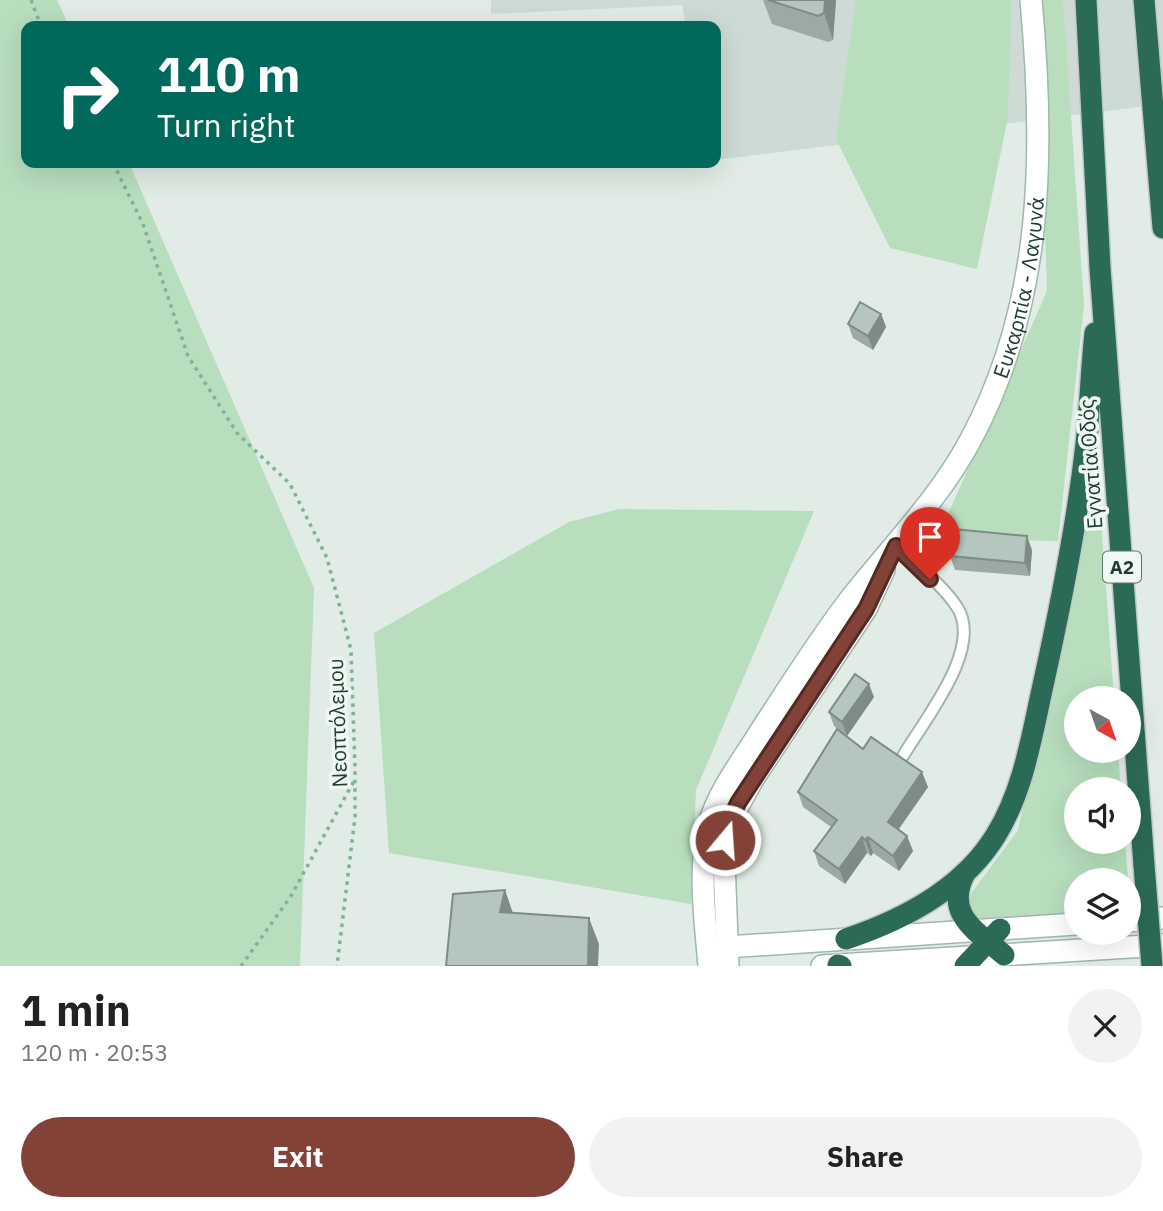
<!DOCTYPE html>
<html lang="en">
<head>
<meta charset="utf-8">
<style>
  body { margin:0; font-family:"IBM Plex Sans",sans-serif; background:#f2f2f2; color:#222; height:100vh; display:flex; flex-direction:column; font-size:26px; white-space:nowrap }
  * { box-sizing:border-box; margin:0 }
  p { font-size:23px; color:#767676 }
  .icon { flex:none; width:38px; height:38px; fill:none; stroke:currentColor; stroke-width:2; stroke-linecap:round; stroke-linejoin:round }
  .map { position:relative; height:966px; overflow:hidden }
  .details { display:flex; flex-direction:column; background:#fff; flex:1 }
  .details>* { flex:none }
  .banner { position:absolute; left:21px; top:21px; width:700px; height:147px; border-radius:14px; box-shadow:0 7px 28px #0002; background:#00695c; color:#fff; overflow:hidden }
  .needle { width:46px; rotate:140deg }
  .fabs { position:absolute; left:1064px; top:686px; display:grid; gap:14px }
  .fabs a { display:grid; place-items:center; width:77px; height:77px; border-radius:50%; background:#fff; box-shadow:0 7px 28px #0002; font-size:35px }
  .pin { position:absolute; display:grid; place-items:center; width:60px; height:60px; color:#fff; margin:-72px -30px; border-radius:50% 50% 50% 0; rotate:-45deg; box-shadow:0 0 7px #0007 }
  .pin .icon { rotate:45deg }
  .me { position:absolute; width:77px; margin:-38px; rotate:18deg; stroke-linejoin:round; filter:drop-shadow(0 0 5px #0008) }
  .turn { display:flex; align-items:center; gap:24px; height:147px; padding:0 21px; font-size:32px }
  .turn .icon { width:91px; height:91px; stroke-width:2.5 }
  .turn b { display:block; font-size:49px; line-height:60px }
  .round { display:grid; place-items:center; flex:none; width:74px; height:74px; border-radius:37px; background:#f2f2f2 }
  .head { display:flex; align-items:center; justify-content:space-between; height:119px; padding:0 21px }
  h1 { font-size:42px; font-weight:700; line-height:52px }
  .primary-button { display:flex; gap:14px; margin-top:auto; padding:14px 21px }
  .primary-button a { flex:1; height:80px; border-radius:42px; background:#824238; color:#fff; font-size:28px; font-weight:700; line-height:80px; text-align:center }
  .primary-button a+a { background:#f2f2f2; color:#222 }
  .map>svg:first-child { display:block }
  .built { fill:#cedbd4 }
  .green { fill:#b8debe }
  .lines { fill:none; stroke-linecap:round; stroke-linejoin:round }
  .lane-casing { stroke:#a3b4ac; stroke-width:14 }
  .secondary-casing { stroke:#9eb8ac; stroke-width:24 }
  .highway-casing { stroke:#c1c9c6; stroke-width:24 }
  .path { stroke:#7fb19c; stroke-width:3.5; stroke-dasharray:3.5 5; stroke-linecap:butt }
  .lane { stroke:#fff; stroke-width:10 }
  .secondary { stroke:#fff; stroke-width:21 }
  .highway { stroke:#2b6a56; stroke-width:21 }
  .highway-bridge-casing { stroke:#c1c9c6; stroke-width:24; stroke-linecap:butt }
  .highway-bridge { stroke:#2b6a56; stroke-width:21 }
  .wall { fill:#9caaa3 }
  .shaded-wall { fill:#7f8b85 }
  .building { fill:#b5c6be; stroke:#7f8b85; stroke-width:2 }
  .route-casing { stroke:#542b24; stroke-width:18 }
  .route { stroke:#824238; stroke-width:12 }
  .labels { text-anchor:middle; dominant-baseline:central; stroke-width:7; stroke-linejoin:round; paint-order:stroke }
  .shield { fill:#f0f8f3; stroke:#5e756c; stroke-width:2 }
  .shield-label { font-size:19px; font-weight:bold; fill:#203d32 }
  .street-label { font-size:21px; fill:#203d32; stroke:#f0f8f3 }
</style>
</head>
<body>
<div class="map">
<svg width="1163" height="966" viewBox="0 0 1163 966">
  <rect width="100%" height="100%" fill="#e0ece5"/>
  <path class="built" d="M 491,0 L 1163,0 L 1163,104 L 716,160 L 716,26 L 686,26 L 682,5 L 491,14 Z"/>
  <g class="green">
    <path d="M 0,0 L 57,0 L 69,26 L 26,26 L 26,163 L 129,163 L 314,588 L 300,966 L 0,966 Z"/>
    <path d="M 856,0 L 1011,0 L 1008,117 L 977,269 L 890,248 L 836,139 Z"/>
    <path d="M 1038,0 L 1063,0 L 1084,305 L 1058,541 L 937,539 L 1047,291 Z"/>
    <path d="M 1097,466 L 1114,698 L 1076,698 L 1076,751 L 1118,751 L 1121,789 L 1076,789 L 1076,842 L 1125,842 L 1128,880 L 1076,880 L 1076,916 L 994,922 L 974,920 L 968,908 L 970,895 L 1018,830 Z"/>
    <path d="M 619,509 L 814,511 L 696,790 L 691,904 L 389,853 L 374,633 L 569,522 Z"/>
  </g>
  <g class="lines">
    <g class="lane-casing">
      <path id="lane" d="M 896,546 C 916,565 942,584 957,607 C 984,648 924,720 903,756"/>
    </g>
    <g class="secondary-casing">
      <g id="secondary">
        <path d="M 1129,921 L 1163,918"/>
        <path d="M 712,948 L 1076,924"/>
        <path id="s1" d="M 709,966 C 705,918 697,864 711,818 C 721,788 742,761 758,735 C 788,689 818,641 851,598 C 891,547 939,499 970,441 C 1044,304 1045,151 1031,0"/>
        <path d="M 728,966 L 724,861 L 729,823 L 753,779 L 866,609 L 884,570"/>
        <path d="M 822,966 L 1163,945"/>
      </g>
    </g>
    <g class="highway-casing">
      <g id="highway">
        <path d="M 1086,0 L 1100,268 L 1144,865"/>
        <path d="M 1144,0 L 1163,228"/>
        <path d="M 965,873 C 944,914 975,930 1004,955"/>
        <path d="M 846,939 C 903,920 963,889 996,835 C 1023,791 1031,740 1042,690 C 1060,609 1077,526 1086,444 C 1090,407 1091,370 1095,333"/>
        <path d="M 838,965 L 841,966"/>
        <path d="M 965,966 L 1000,929"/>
      </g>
    </g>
    <g class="path">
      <path d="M 31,0 L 41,26"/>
      <path d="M 113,163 L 143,224 L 188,356 L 237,433 L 290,484 L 327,558 L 351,650 L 355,767 L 355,817 L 337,966"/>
      <path d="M 241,966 L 291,896 L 354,781"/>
    </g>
    <use href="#lane" class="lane"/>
    <use href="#secondary" class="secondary"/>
    <use href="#highway" class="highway"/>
    <g class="highway-bridge-casing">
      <path id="highway-bridge" d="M 1144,865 L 1152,966"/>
    </g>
    <use href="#highway-bridge" class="highway-bridge"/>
  </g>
  <g class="wall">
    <path d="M 763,0 L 836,0 L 833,40 L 828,42 L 772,24 Z"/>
    <path d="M 881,314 L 886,327 L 873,350 L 853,338 L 848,324 Z"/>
    <path d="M 1032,550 L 1030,576 L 955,570 L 950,556 Z"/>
    <path d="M 874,697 L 847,736 L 834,726 L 829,712 Z"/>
    <path d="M 863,749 L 928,787 L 899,829 L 907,836 L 913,851 L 899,871 L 873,853 L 871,856 L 867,853 L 845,884 L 819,866 L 814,851 L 831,827 L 803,807 L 798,792 Z"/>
  </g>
  <g class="shaded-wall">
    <path d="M 825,0 L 836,0 L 833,40 L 824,13 Z"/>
    <path d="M 881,314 L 886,327 L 873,350 L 868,336 Z"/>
    <path d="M 1027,536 L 1032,550 L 1030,576 L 1025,563 Z"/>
    <path d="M 869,684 L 874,697 L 847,736 L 842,722 Z"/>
    <path d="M 922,772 L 928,787 L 893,837 L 888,822 Z"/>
    <path d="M 907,836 L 913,851 L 899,871 L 893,856 Z"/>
    <path d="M 862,837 L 867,853 L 845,884 L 839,869 Z"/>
    <path d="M 868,837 L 873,853 L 871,856 L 865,840 Z"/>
    <path d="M 505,890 L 514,916 L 500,912 Z"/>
    <path d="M 589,918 L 599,944 L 598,966 L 588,966 Z"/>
  </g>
  <g class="building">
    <path d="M 768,0 L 825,0 L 824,13 L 818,16 Z"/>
    <path d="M 860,302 L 881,314 L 868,336 L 848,324 Z"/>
    <path d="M 953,529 L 1027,536 L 1025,563 L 950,556 Z"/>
    <path d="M 855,674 L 869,684 L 842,722 L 829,712 Z"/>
    <path d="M 837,729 L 863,749 L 871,737 L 922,772 L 888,822 L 907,836 L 893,856 L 868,837 L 865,840 L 862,837 L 839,869 L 814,851 L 837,820 L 798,792 Z"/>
    <path d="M 505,890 L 500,912 L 589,918 L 588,966 L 446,966 L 453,894 Z"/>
  </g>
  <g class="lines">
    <g class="route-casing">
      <path id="route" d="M 725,840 L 729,823 L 738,803 L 866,609 L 896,546 L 930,579"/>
    </g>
    <use href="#route" class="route"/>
  </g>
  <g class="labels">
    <rect class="shield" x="1103" y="551.5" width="38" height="31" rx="5"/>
    <g class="shield-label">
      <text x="1122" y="567">Α2</text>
    </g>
    <g class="street-label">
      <text stroke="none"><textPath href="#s1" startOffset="770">Ευκαρπία - Λαγυνά</textPath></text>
      <text transform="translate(1090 464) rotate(-94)">Εγνατία Οδός</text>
      <text transform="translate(337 723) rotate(-92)">Νεοπτόλεμου</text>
    </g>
  </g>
</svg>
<div class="fabs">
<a><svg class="needle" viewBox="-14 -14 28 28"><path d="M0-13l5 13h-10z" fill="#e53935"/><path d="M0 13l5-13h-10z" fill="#767676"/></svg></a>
<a><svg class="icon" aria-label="sound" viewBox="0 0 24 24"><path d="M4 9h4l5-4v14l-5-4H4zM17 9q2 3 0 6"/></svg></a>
<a><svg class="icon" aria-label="layers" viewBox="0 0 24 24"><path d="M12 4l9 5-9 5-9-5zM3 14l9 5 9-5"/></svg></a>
</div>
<div class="pin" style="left:930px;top:579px;background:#d93025"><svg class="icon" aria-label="arrive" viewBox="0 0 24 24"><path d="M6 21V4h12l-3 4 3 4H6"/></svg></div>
<svg class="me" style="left:725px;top:840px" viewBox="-20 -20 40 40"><circle r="17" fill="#824238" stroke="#fff" stroke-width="3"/><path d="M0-11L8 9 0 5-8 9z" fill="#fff"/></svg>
<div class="banner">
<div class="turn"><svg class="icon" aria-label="right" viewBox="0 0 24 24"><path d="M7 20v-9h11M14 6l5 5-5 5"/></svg><div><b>110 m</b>Turn right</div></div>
</div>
</div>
<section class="details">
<div class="head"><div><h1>1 min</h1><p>120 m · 20:53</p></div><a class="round"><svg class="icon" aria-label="close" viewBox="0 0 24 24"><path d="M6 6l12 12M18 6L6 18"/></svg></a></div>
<div class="primary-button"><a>Exit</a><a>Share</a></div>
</section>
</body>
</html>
